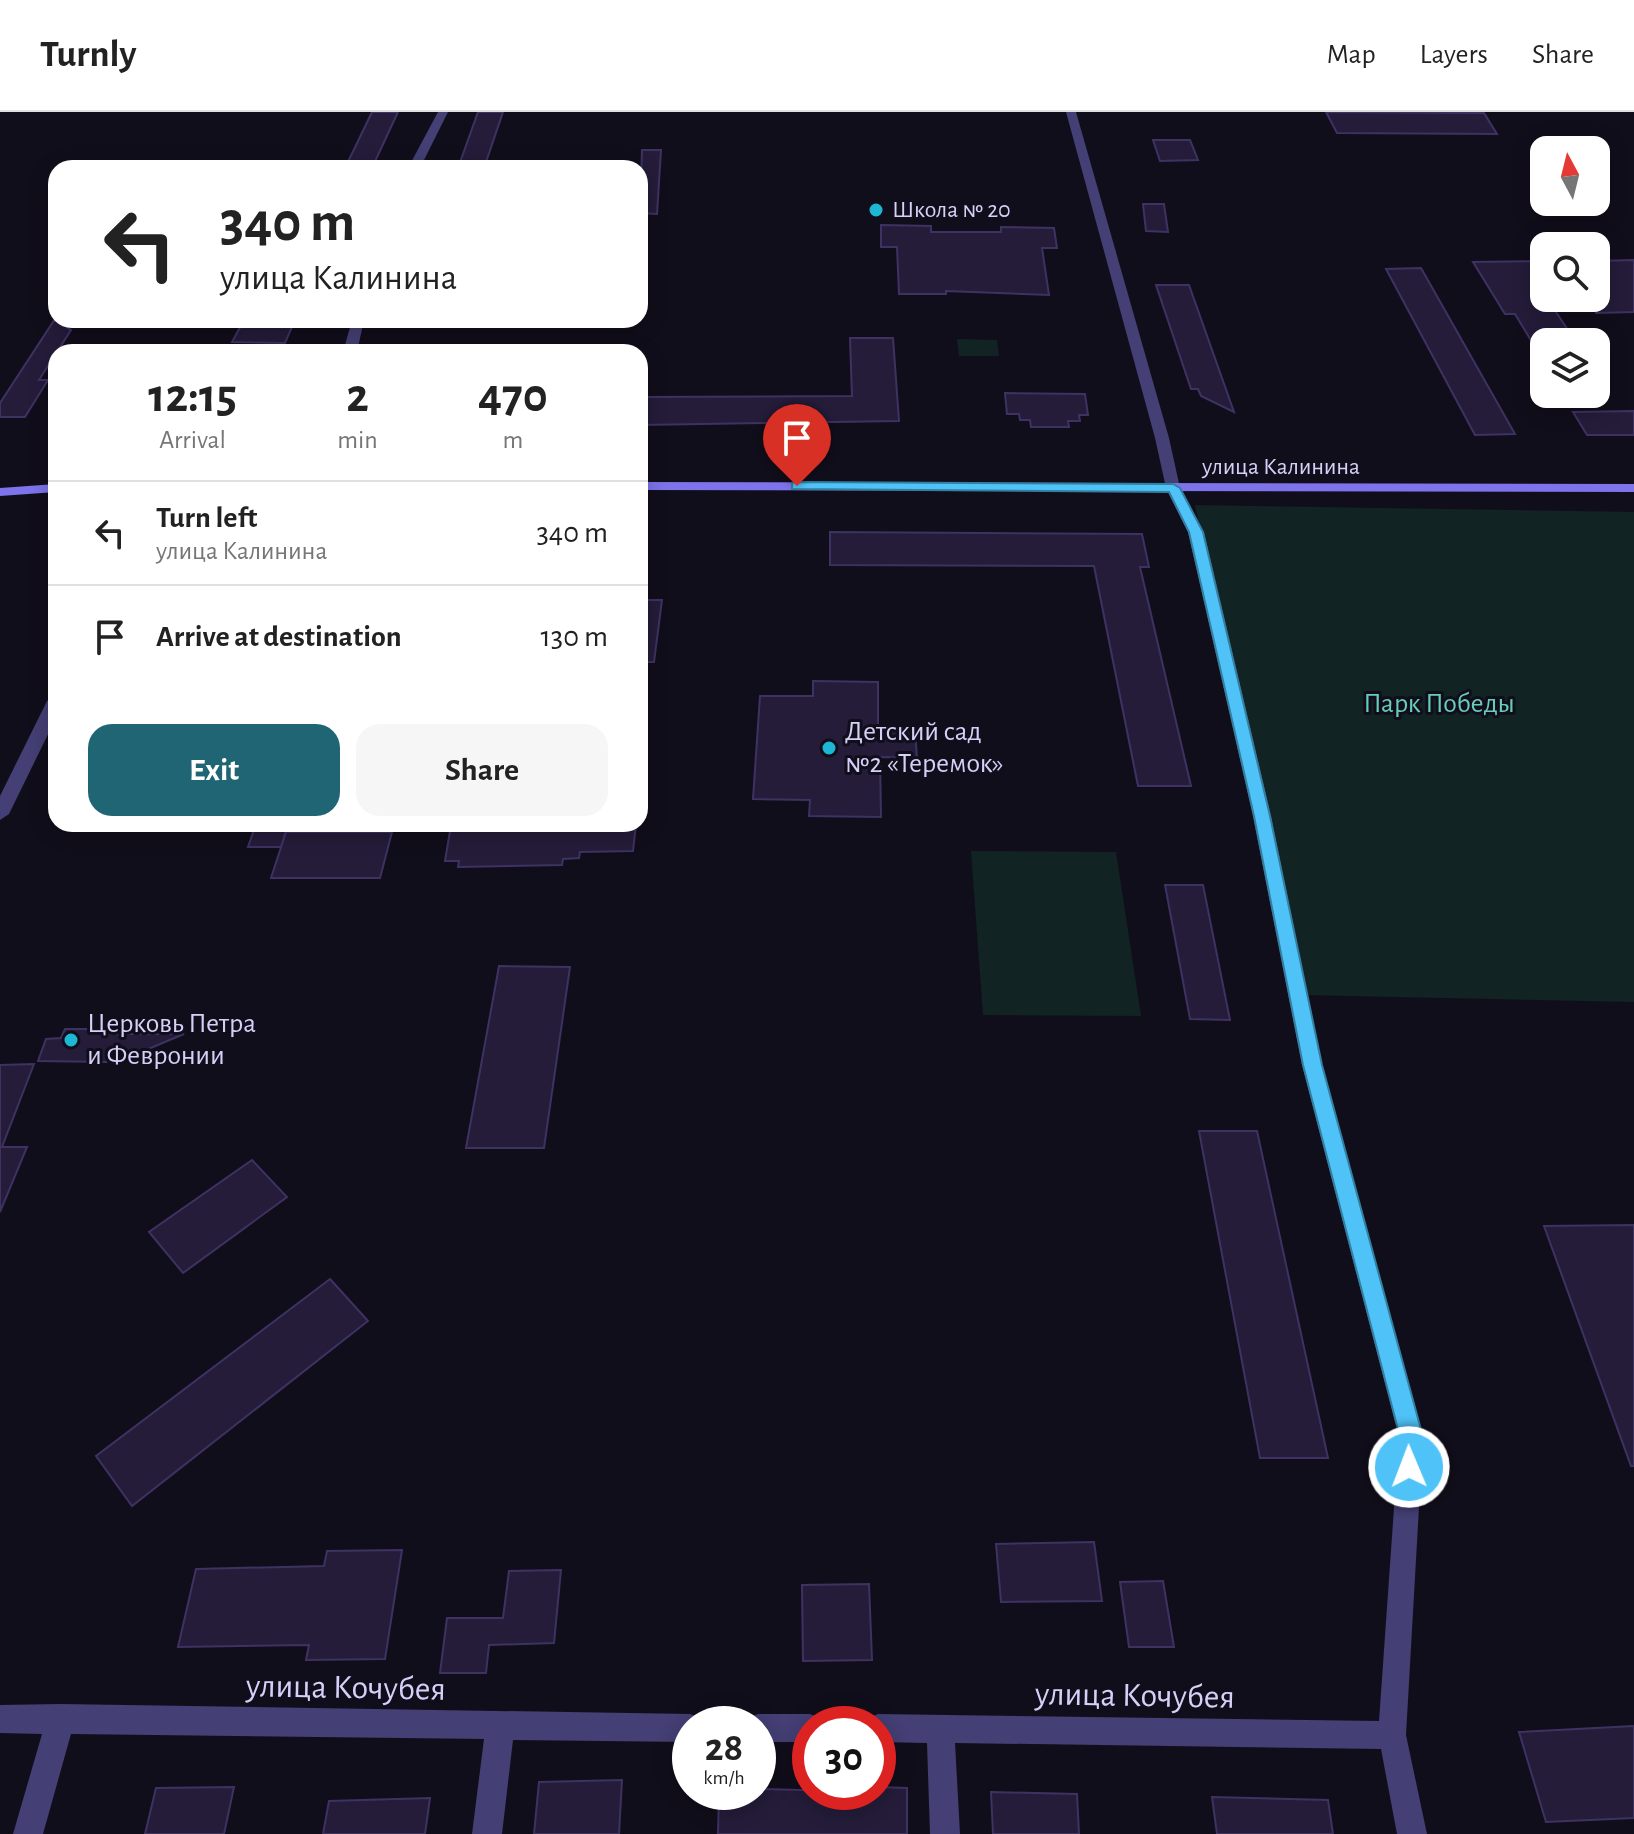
<!DOCTYPE html>
<html lang="en">
<head>
<meta charset="utf-8">
<style>
  body { margin:0; font-family:"Alegreya Sans",sans-serif; background:#f6f6f6; color:#222; height:100vh; display:flex; flex-direction:column; font-size:30px; white-space:nowrap }
  * { box-sizing:border-box; margin:0 }
  p { font-size:26px; color:#767676 }
  .icon { flex:none; width:44px; height:44px; fill:none; stroke:currentColor; stroke-width:2; stroke-linecap:round; stroke-linejoin:round }
  .map { position:relative; flex:1; overflow:hidden }
  .drawer { position:absolute; left:48px; top:232px; width:600px; height:488px; display:flex; flex-direction:column; background:#fff; border-radius:24px; box-shadow:0 4px 20px #0003 }
  .drawer>* { flex:none }
  .top-card { position:absolute; left:48px; top:48px; width:600px; height:168px; border-radius:24px; box-shadow:0 4px 20px #0003; background:#fff; color:#222; overflow:hidden }
  .needle { width:52px; rotate:353deg }
  .tools { position:absolute; left:1530px; top:24px; display:grid; gap:16px }
  .tools a { display:grid; place-items:center; width:80px; height:80px; border-radius:16px; background:#fff; box-shadow:0 4px 20px #0003; font-size:40px }
  .speed { position:absolute; left:672px; top:1594px; display:flex; gap:16px; font-size:40px; font-weight:700; text-align:center }
  .speed>* { display:grid; place-content:center; width:104px; height:104px; border-radius:50%; background:#fff; box-shadow:0 4px 20px #0003; line-height:1 }
  .speed small { font-size:20px; font-weight:400 }
  .speed .limit { border:12px solid #d22; background:#fff; color:#111 }
  .pin { position:absolute; display:grid; place-items:center; width:68px; height:68px; color:#fff; margin:-82px -34px; border-radius:50% 50% 50% 0; rotate:-45deg; box-shadow:0 0 8px #0007 }
  .pin .icon { rotate:45deg }
  .me { position:absolute; width:88px; margin:-44px; rotate:359deg; stroke-linejoin:round; filter:drop-shadow(0 0 6px #0008) }
  .turn { display:flex; align-items:center; gap:28px; height:168px; padding:0 40px; font-size:36px }
  .turn .icon { width:104px; height:104px; stroke-width:2.5 }
  .turn b { display:block; font-size:56px; line-height:68px }
  .eta { display:flex; justify-content:space-evenly; align-items:center; height:136px; text-align:center }
  .eta b { font-size:48px; font-weight:700; line-height:56px }
  .cta { display:flex; gap:16px; margin-top:auto; padding:16px 40px }
  .cta a { flex:1; height:92px; border-radius:24px; background:#206573; color:#fff; font-size:32px; font-weight:700; line-height:92px; text-align:center }
  .cta a+a { background:#f6f6f6; color:#222 }
  ul { padding:0; list-style:none }
  li { display:flex; align-items:center; gap:24px; height:104px; padding:0 40px; border-top:2px solid #e0e0e0 }
  li div { flex:1 }
  li b { display:block; font-size:30px }
  li em { font-style:normal }
  header { display:flex; align-items:center; gap:48px; box-sizing:border-box; height:112px; padding:0 40px; background:#fff; border-bottom:2px solid #e0e0e0 }
  header strong { font-size:38px }
  nav { display:flex; gap:44px; margin-inline-start:auto; font-size:28px }
  .map>svg:first-child { display:block }
  .green { fill:#122324 }
  .building { fill:#241c39; stroke:#3e3262; stroke-width:2 }
  .lines { fill:none; stroke-linecap:round; stroke-linejoin:round }
  .minor { fill:#443f74; fill-rule:evenodd }
  .secondary { fill:#7d73eb; fill-rule:evenodd }
  .route { fill:#4fc3f7; stroke:#337fa1; stroke-width:2 }
  .poi-dot { fill:#1eb6d5; stroke:#110e1b; stroke-width:3 }
  .labels { text-anchor:middle; dominant-baseline:central; stroke-width:6; stroke-linejoin:round; paint-order:stroke }
  .far-poi-label { font-size:24px; fill:#d6cff8; stroke:#110e1b; text-anchor:start }
  .far-street-label { font-size:24px; fill:#d6cff8; stroke:#110e1b }
  .park-label { font-size:28px; fill:#66cdba; stroke:#110e1b }
  .poi-label { font-size:28px; fill:#d6cff8; stroke:#110e1b; text-anchor:start }
  .near-street-label { font-size:34px; fill:#d6cff8; stroke:#110e1b }
</style>
</head>
<body>
<header>
<strong>Turnly</strong>
<nav><a>Map</a><a>Layers</a><a>Share</a></nav>
</header>
<div class="map">
<svg width="1634" height="1722" viewBox="0 0 1634 1722">
  <rect width="100%" height="100%" fill="#110e1b"/>
  <g class="green">
    <path d="M 957,227 L 997,228 L 999,244 L 959,244 Z"/>
    <path d="M 1195,393 L 1634,400 L 1634,890 L 1303,883 Z"/>
    <path d="M 971,739 L 1116,740 L 1141,904 L 983,903 Z"/>
  </g>
  <g class="building">
    <path d="M 372,0 L 398,0 L 372,56 L 345,56 Z"/>
    <path d="M 478,0 L 503,0 L 484,56 L 458,56 Z"/>
    <path d="M 1326,0 L 1484,1 L 1497,22 L 1337,21 Z"/>
    <path d="M 1153,28 L 1190,28 L 1198,48 L 1160,49 Z"/>
    <path d="M 642,38 L 661,38 L 657,102 L 640,101 Z"/>
    <path d="M 1143,92 L 1164,92 L 1168,120 L 1146,119 Z"/>
    <path d="M 881,113 L 931,114 L 931,120 L 1001,120 L 1001,115 L 1054,116 L 1057,136 L 1042,136 L 1049,183 L 946,179 L 946,182 L 899,182 L 897,135 L 881,135 Z"/>
    <path d="M 1634,148 L 1634,200 L 1596,201 L 1596,149 Z"/>
    <path d="M 1544,149 L 1544,192 L 1550,191 L 1576,230 L 1532,230 L 1515,202 L 1505,202 L 1473,150 Z"/>
    <path d="M 1421,156 L 1515,322 L 1475,323 L 1386,157 Z"/>
    <path d="M 1156,173 L 1189,173 L 1234,300 L 1201,284 L 1198,277 L 1191,277 Z"/>
    <path d="M 55,207 L 71,218 L 39,268 L 48,268 L 25,305 L 0,305 L 0,291 Z"/>
    <path d="M 244,208 L 295,208 L 285,231 L 232,230 Z"/>
    <path d="M 850,226 L 893,226 L 899,309 L 640,313 L 640,285 L 852,284 Z"/>
    <path d="M 1005,281 L 1085,282 L 1088,303 L 1079,303 L 1080,309 L 1068,309 L 1069,315 L 1031,315 L 1030,308 L 1020,308 L 1019,302 L 1007,302 Z"/>
    <path d="M 1634,299 L 1634,323 L 1587,323 L 1573,300 Z"/>
    <path d="M 830,420 L 1142,422 L 1149,455 L 1140,455 L 1191,674 L 1138,674 L 1094,454 L 830,453 Z"/>
    <path d="M 640,488 L 662,488 L 654,550 L 640,550 Z"/>
    <path d="M 813,569 L 878,570 L 878,616 L 915,617 L 917,646 L 880,645 L 881,705 L 809,704 L 810,688 L 753,687 L 760,584 L 813,584 Z"/>
    <path d="M 256,712 L 288,712 L 281,735 L 248,735 Z"/>
    <path d="M 563,712 L 636,712 L 633,739 L 580,740 L 579,746 L 563,747 L 562,753 L 458,755 L 459,749 L 445,749 L 450,719 L 563,717 Z"/>
    <path d="M 286,720 L 392,720 L 380,766 L 271,766 Z"/>
    <path d="M 1165,773 L 1203,773 L 1230,908 L 1190,907 Z"/>
    <path d="M 499,854 L 570,855 L 544,1036 L 466,1036 Z"/>
    <path d="M 65,917 L 120,917 L 118,922 L 184,922 L 141,940 L 139,945 L 109,945 L 107,950 L 38,949 L 46,927 L 61,926 Z"/>
    <path d="M 34,952 L 2,1035 L 27,1035 L 0,1100 L 0,953 Z"/>
    <path d="M 1199,1019 L 1257,1019 L 1328,1346 L 1260,1346 Z"/>
    <path d="M 252,1048 L 287,1085 L 183,1161 L 149,1120 Z"/>
    <path d="M 1634,1113 L 1634,1354 L 1631,1354 L 1544,1114 Z"/>
    <path d="M 330,1167 L 368,1209 L 132,1394 L 96,1344 Z"/>
    <path d="M 1094,1430 L 1102,1489 L 1001,1490 L 996,1432 Z"/>
    <path d="M 402,1438 L 385,1547 L 306,1548 L 309,1533 L 178,1535 L 196,1457 L 324,1454 L 327,1439 Z"/>
    <path d="M 561,1458 L 554,1531 L 489,1533 L 486,1561 L 440,1561 L 447,1506 L 503,1506 L 509,1459 Z"/>
    <path d="M 1163,1469 L 1174,1535 L 1129,1535 L 1120,1470 Z"/>
    <path d="M 869,1472 L 872,1548 L 803,1549 L 802,1473 Z"/>
    <path d="M 1634,1614 L 1634,1706 L 1546,1710 L 1519,1620 Z"/>
    <path d="M 622,1668 L 619,1722 L 534,1722 L 539,1670 Z"/>
    <path d="M 234,1675 L 224,1722 L 145,1722 L 156,1676 Z"/>
    <path d="M 878,1675 L 907,1676 L 907,1722 L 718,1722 L 719,1680 L 758,1680 L 758,1677 L 878,1680 Z"/>
    <path d="M 991,1680 L 1077,1682 L 1079,1722 L 993,1722 Z"/>
    <path d="M 1212,1685 L 1328,1688 L 1333,1722 L 1217,1722 Z"/>
    <path d="M 430,1686 L 425,1722 L 323,1722 L 329,1689 Z"/>
  </g>
  <g class="lines">
    <g class="minor">
      <path d="M 438,0 L 448,0 L 420,56 L 408,56 Z"/>
      <path d="M 1066,0 L 1076,0 L 1169,326 L 1180,376 L 1204,420 L 1271,704 L 1322,953 L 1423,1325 L 1406,1623 L 1427,1722 L 1397,1722 L 1381,1637 L 955,1631 L 960,1722 L 930,1722 L 927,1631 L 878,1630 L 878,1612 L 866,1612 L 868,1606 L 878,1602 L 1379,1609 L 1399,1325 L 1302,953 L 1253,704 L 1188,420 L 1166,376 L 1155,326 Z"/>
      <path d="M 352,208 L 364,208 L 357,240 L 343,240 Z"/>
      <path d="M 56,583 L 56,606 L 9,702 L 0,708 L 0,684 L 47,589 Z"/>
      <path d="M 61,1592 L 690,1602 L 700,1606 L 702,1612 L 690,1612 L 690,1630 L 513,1628 L 502,1722 L 472,1722 L 484,1627 L 71,1622 L 43,1722 L 13,1722 L 42,1622 L 0,1621 L 0,1593 Z"/>
      <path d="M 758,1602 L 810,1602 L 820,1606 L 822,1612 L 810,1612 L 810,1630 L 758,1630 L 758,1612 L 746,1612 L 748,1606 Z"/>
    </g>
    <g class="secondary">
      <path d="M 640,370 L 1634,372 L 1634,380 L 640,378 Z"/>
      <path d="M 56,372 L 56,380 L 0,384 L 0,376 Z"/>
    </g>
  </g>
  <path class="route" d="M 797,370 L 1173,372 L 1180,376 L 1203,420 L 1270,704 L 1322,953 L 1423,1325 L 1418,1363 L 1409,1367 L 1401,1363 L 1398,1355 L 1400,1325 L 1303,953 L 1254,704 L 1189,420 L 1169,380 L 792,377 L 792,371 Z"/>
  <g class="poi-dot">
    <circle cx="876" cy="98" r="8"/>
    <circle cx="829" cy="636" r="8"/>
    <circle cx="71" cy="928" r="8"/>
  </g>
  <g class="labels">
    <g class="far-poi-label">
      <text x="892" y="98">Школа № 20</text>
    </g>
    <g class="far-street-label">
      <text x="1281" y="355">улица Калинина</text>
    </g>
    <g class="park-label">
      <text x="1439" y="592">Парк Победы</text>
    </g>
    <g class="poi-label">
      <text x="845" y="620">Детский сад<tspan x="845" dy="32">№2 «Теремок»</tspan></text>
      <text x="87" y="912">Церковь Петра<tspan x="87" dy="32">и Февронии</tspan></text>
    </g>
    <g class="near-street-label">
      <text transform="translate(346 1576) rotate(1)">улица Кочубея</text>
      <text transform="translate(1135 1584) rotate(1)">улица Кочубея</text>
    </g>
  </g>
</svg>
<div class="tools">
<a><svg class="needle" viewBox="-14 -14 28 28"><path d="M0-13l5 13h-10z" fill="#e53935"/><path d="M0 13l5-13h-10z" fill="#767676"/></svg></a>
<a><svg class="icon" aria-label="search" viewBox="0 0 24 24"><circle cx="10" cy="10" r="6"/><path d="M15 15l6 6"/></svg></a>
<a><svg class="icon" aria-label="layers" viewBox="0 0 24 24"><path d="M12 4l9 5-9 5-9-5zM3 14l9 5 9-5"/></svg></a>
</div>
<div class="speed"><div>28<small>km/h</small></div><div class="limit">30</div></div>
<div class="pin" style="left:797px;top:374px;background:#d93025"><svg class="icon" aria-label="arrive" viewBox="0 0 24 24"><path d="M6 21V4h12l-3 4 3 4H6"/></svg></div>
<svg class="me" style="left:1409px;top:1355px" viewBox="-20 -20 40 40"><circle r="17" fill="#4fc3f7" stroke="#fff" stroke-width="3"/><path d="M0-11L8 9 0 5-8 9z" fill="#fff"/></svg>
<div class="top-card">
<div class="turn"><svg class="icon" aria-label="left" viewBox="0 0 24 24"><path d="M17 20v-9H6M10 6l-5 5 5 5"/></svg><div><b>340 m</b>улица Калинина</div></div>
</div>
<section class="drawer">
<div class="eta">
<div><b>12:15</b><p>Arrival</p></div>
<div><b>2</b><p>min</p></div>
<div><b>470</b><p>m</p></div>
</div>
<ul>
<li><svg class="icon" aria-label="left" viewBox="0 0 24 24"><path d="M17 20v-9H6M10 6l-5 5 5 5"/></svg><div><b>Turn left</b><p>улица Калинина</p></div><em>340 m</em></li>
<li><svg class="icon" aria-label="arrive" viewBox="0 0 24 24"><path d="M6 21V4h12l-3 4 3 4H6"/></svg><div><b>Arrive at destination</b></div><em>130 m</em></li>
</ul>
<div class="cta"><a>Exit</a><a>Share</a></div>
</section>
</div>
</body>
</html>
